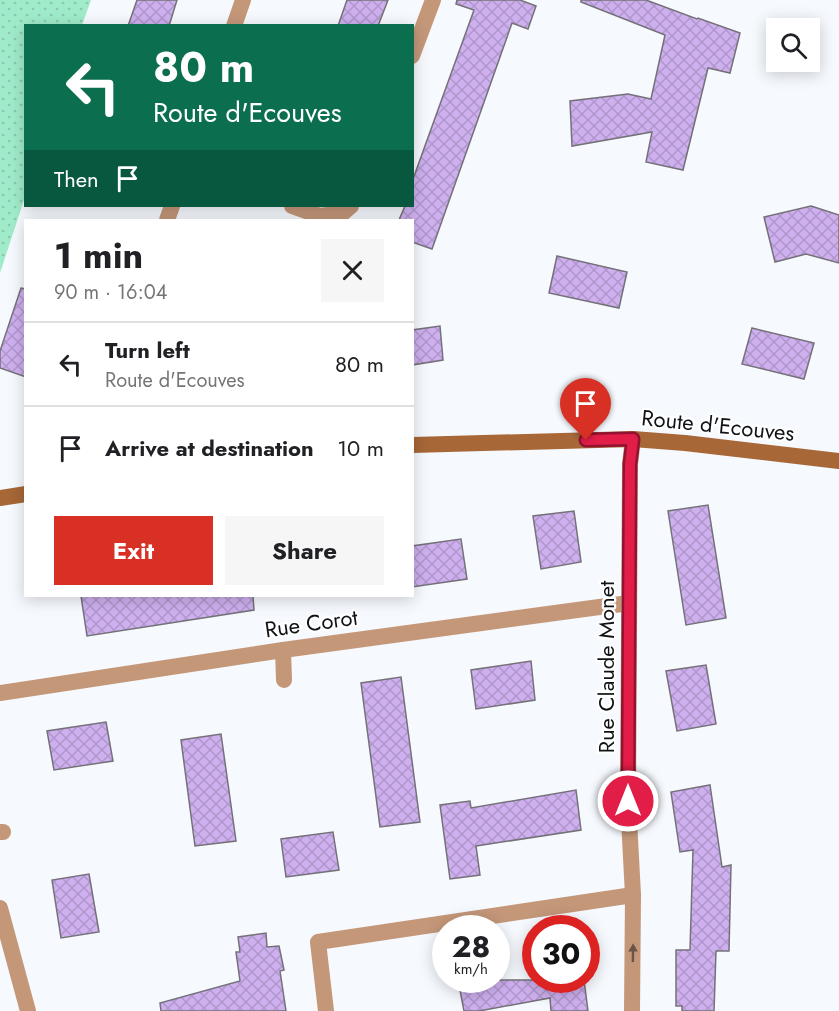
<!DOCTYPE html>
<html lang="en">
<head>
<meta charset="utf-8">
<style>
  body { margin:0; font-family:Jost,sans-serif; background:#f6f6f6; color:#202124; height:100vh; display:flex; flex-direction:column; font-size:22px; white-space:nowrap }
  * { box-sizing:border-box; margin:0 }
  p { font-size:20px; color:#757577 }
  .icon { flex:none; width:33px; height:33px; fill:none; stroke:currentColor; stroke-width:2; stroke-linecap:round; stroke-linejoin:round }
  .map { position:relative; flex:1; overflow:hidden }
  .drawer { position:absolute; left:24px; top:219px; width:390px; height:378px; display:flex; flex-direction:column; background:#fff; border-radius:0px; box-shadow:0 3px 15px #0003 }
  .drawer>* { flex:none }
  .guide { position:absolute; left:24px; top:24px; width:390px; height:183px; border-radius:0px; box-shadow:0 3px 15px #0003; background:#0b6e4f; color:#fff; overflow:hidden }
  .buttons { position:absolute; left:766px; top:18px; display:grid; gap:12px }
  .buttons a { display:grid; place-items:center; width:54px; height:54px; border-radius:0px; background:#fff; box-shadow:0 3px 15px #0003; font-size:30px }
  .speed { position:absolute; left:432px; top:915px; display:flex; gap:12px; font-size:30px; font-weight:700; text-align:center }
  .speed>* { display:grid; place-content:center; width:78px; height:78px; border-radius:50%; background:#fff; box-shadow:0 3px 15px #0003; line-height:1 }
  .speed small { font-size:15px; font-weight:400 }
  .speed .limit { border:9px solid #d22; background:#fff; color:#111 }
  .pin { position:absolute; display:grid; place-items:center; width:51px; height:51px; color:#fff; margin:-62px -26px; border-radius:50% 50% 50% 0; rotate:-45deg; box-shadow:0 0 6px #0007 }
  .pin .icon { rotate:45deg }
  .me { position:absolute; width:66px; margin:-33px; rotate:0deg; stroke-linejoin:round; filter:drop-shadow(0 0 4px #0008) }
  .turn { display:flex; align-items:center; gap:21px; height:126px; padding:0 30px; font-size:27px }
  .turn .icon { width:78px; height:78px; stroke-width:2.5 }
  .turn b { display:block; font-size:42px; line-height:51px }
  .then { display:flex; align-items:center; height:57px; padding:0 30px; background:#0003; gap:12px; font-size:22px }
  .round { display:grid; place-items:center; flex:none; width:63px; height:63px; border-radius:0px; background:#f6f6f6 }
  .summary { display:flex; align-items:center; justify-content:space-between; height:102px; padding:0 30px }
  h1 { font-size:36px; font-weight:700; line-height:45px }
  .cta { display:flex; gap:12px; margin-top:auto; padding:12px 30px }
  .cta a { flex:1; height:69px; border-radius:0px; background:#d93025; color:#fff; font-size:24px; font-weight:700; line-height:69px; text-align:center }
  .cta a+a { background:#f6f6f6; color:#202124 }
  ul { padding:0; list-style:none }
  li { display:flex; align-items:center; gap:18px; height:84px; padding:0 30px; border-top:2px solid #e0e0e0 }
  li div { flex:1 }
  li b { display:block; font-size:22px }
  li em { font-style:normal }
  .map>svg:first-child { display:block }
  .grass { fill:url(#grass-dots) }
  .building { fill:url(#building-cross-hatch); stroke:#747179; stroke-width:1.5 }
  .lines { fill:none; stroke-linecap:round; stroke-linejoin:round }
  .service { stroke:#c49779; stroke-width:16 }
  .minor { stroke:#c49779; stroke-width:16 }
  .secondary { stroke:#a76737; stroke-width:16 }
  .oneway { fill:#6a5447 }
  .route-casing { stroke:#92132f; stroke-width:15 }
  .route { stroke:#e11d48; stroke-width:10 }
  .labels { text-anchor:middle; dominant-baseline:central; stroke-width:4.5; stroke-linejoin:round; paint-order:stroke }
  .street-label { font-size:22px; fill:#101215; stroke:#fff }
</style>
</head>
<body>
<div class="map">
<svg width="839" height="1011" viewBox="0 0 839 1011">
  <defs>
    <pattern id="grass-dots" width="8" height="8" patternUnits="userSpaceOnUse" patternTransform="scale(1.5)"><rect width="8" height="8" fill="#a0ecca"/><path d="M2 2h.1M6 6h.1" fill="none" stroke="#89c9ad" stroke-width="1.8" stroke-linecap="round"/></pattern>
    <pattern id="building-cross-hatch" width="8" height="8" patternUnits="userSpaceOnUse" patternTransform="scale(1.5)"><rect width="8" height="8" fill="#ceb0ef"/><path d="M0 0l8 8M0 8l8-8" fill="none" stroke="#b096cc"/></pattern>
  </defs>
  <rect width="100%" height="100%" fill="#f6f9fe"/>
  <path class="grass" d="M 0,0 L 91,0 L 82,25 L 26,26 L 25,197 L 0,273 Z"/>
  <g class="building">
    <path d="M 137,0 L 177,0 L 169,26 L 128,26 Z"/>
    <path d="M 347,0 L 388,0 L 378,26 L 338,26 Z"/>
    <path d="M 457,0 L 520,0 L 536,6 L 528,29 L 512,23 L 432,249 L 412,242 L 412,220 L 399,220 L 405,206 L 412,206 L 412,182 L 474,10 L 456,4 Z"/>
    <path d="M 581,0 L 646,0 L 697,19 L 698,18 L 740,33 L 730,73 L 708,68 L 683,170 L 646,162 L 652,132 L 572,146 L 570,101 L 628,94 L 651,99 L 665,35 L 581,2 Z"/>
    <path d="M 811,206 L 839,215 L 839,263 L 806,254 L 775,262 L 764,217 Z"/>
    <path d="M 557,256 L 627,272 L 619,308 L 549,293 Z"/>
    <path d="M 21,288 L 26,289 L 26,377 L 0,368 L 0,351 Z"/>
    <path d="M 440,326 L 443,360 L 412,365 L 412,330 Z"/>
    <path d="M 752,328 L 814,343 L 804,379 L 742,364 Z"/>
    <path d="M 708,505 L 726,618 L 686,625 L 668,511 Z"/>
    <path d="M 574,511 L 581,562 L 541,569 L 533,516 Z"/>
    <path d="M 461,539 L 467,579 L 412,587 L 412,546 Z"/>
    <path d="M 81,596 L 253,596 L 254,610 L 87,636 Z"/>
    <path d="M 531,661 L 535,700 L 476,709 L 471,670 Z"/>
    <path d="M 706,665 L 716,724 L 677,731 L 666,671 Z"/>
    <path d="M 401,677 L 420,822 L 380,827 L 361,683 Z"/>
    <path d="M 106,722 L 113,761 L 54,770 L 47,731 Z"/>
    <path d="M 221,734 L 236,841 L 195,846 L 181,740 Z"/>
    <path d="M 710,785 L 722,867 L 731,865 L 729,951 L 716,951 L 714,1011 L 682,1011 L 682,1006 L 676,1006 L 676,950 L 690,950 L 693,850 L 680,852 L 671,792 Z"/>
    <path d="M 576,790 L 581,830 L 476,846 L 480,875 L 450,879 L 440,805 L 470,801 L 471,808 Z"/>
    <path d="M 333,832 L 339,870 L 286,877 L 281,839 Z"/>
    <path d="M 89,874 L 99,932 L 61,938 L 52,880 Z"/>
    <path d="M 266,933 L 267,947 L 279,946 L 284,970 L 280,971 L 286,1011 L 161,1011 L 160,1003 L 240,981 L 236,952 L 240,952 L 238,937 Z"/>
    <path d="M 458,980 L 584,980 L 588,1011 L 551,1011 L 550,998 L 479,1011 L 464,1011 Z"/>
  </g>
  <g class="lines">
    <g class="service">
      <path d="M 283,650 L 284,680"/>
      <path d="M 0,832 L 3,832"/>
    </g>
    <g class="minor">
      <path d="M 234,26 L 243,0"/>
      <path d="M 412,56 L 433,0"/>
      <path d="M 292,206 L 320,216 L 343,213 L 351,206"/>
      <path d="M 167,220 L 172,206"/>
      <path d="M 0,693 L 283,650 L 629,603"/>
      <path d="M 0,908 L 28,1011"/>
      <path d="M 326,1011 L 318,942 L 633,895"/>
      <path d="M 632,1011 L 633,895 L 628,801 L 630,464 L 633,439"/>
    </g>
    <g class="secondary">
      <path d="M 412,445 L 633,439 L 685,443 L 839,461"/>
      <path d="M 0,498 L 26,494"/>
    </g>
  </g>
  <defs><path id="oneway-solid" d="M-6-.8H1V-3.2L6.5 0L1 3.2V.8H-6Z" transform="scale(1.5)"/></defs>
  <use class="oneway" href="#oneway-solid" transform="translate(633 953) rotate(-89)"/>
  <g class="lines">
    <g class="route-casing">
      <path id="route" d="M 586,440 L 633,439 L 630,464 L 628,801"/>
    </g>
    <use href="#route" class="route"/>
  </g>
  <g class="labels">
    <g class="street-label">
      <text transform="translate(718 425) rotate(6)">Route d'Ecouves</text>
      <text transform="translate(311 623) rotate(-8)">Rue Corot</text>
      <text transform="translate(606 667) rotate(-90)">Rue Claude Monet</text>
    </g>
  </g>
</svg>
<div class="buttons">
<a><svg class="icon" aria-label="search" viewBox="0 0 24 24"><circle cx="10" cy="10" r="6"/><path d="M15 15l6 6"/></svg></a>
</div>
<div class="speed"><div>28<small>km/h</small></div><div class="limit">30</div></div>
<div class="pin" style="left:586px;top:440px;background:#d93025"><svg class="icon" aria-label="arrive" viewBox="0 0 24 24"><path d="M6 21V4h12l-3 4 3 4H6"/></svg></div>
<svg class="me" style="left:628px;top:801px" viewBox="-20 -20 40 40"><circle r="17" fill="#e11d48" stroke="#fff" stroke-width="3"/><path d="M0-11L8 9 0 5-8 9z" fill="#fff"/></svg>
<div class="guide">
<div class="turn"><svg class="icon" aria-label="left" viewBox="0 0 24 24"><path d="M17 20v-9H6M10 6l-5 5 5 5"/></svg><div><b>80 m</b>Route d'Ecouves</div></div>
<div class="then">Then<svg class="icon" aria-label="arrive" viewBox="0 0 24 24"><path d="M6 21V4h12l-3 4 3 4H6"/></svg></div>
</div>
<section class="drawer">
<div class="summary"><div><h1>1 min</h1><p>90 m · 16:04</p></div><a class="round"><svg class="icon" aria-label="close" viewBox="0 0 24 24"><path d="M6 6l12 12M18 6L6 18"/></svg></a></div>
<ul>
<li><svg class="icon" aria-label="left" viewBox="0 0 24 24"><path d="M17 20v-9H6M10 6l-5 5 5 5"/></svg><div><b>Turn left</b><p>Route d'Ecouves</p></div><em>80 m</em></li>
<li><svg class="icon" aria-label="arrive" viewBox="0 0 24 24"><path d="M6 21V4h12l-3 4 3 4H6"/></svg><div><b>Arrive at destination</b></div><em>10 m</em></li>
</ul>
<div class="cta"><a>Exit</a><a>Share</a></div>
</section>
</div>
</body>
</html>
